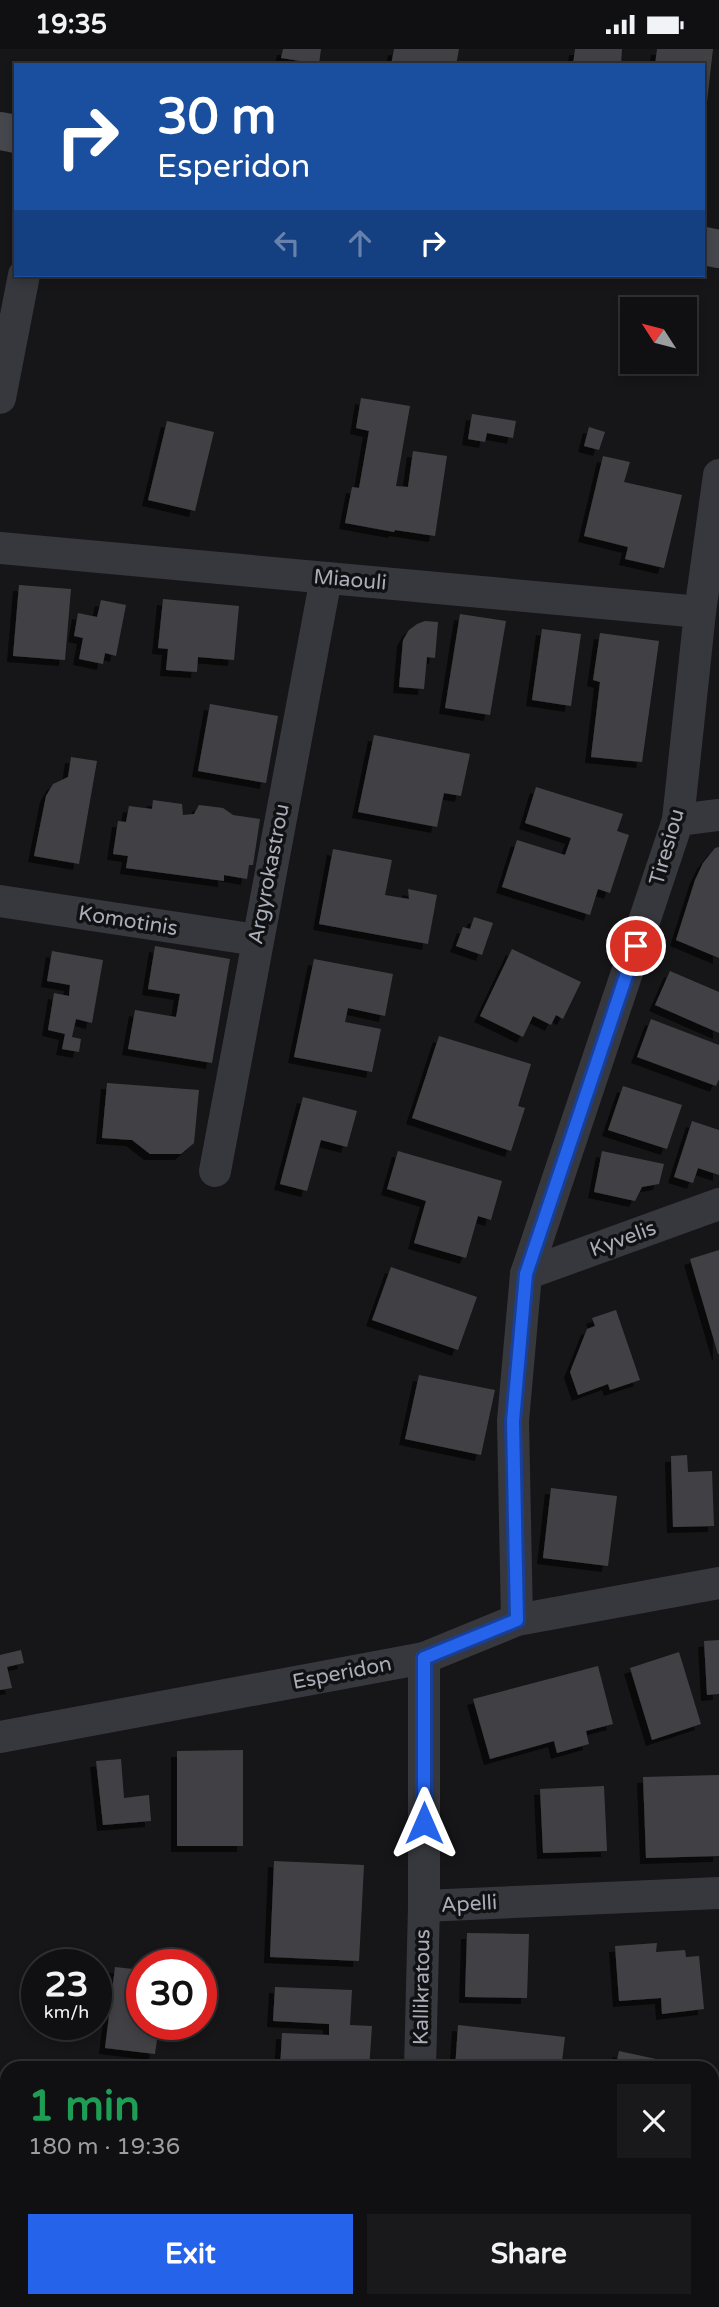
<!DOCTYPE html>
<html lang="en">
<head>
<meta charset="utf-8">
<style>
  body { margin:0; font-family:"Varela Round",sans-serif; background:#19191b; color:#f1f3f6; height:100vh; display:flex; flex-direction:column; font-size:26px; white-space:nowrap }
  * { box-sizing:border-box; margin:0 }
  p { font-size:23px; color:#9c9d9f }
  .icon { flex:none; width:38px; height:38px; fill:none; stroke:currentColor; stroke-width:2; stroke-linecap:round; stroke-linejoin:round }
  .map { position:relative; flex:1; overflow:hidden }
  .side { position:absolute; left:0px; top:2012px; width:719px; height:247px; display:flex; flex-direction:column; background:#101012; border-radius:21px 21px 0 0; box-shadow:0 4px 10px #0003,0 0 0 2px #303032 }
  .side>* { flex:none }
  .hud { position:absolute; left:14px; top:14px; width:691px; height:214px; border-radius:0px; box-shadow:0 4px 10px #0003,0 0 0 2px #303032; background:#1a4fa0; color:#fff; overflow:hidden }
  .needle { width:46px; rotate:306deg }
  .controls { position:absolute; left:620px; top:248px; display:grid; gap:14px }
  .controls a { display:grid; place-items:center; width:77px; height:77px; border-radius:0px; background:#101012; box-shadow:0 4px 10px #0003,0 0 0 2px #303032; font-size:35px }
  .speed { position:absolute; left:21px; top:1900px; display:flex; gap:14px; font-size:35px; font-weight:700; text-align:center }
  .speed>* { display:grid; place-content:center; width:91px; height:91px; border-radius:50%; background:#101012; box-shadow:0 4px 10px #0003,0 0 0 2px #303032; line-height:1 }
  .speed small { font-size:18px; font-weight:400 }
  .speed .limit { border:10px solid #d22; background:#fff; color:#111 }
  .pin { position:absolute; display:grid; place-items:center; width:60px; height:60px; color:#fff; margin:-30px; border:4px solid #fff; border-radius:50%; box-shadow:0 2px 7px #0007 }
  .me { position:absolute; width:77px; margin:-38px; rotate:0deg; stroke-linejoin:round; filter:drop-shadow(0 0 5px #0008) }
  .turn { display:flex; align-items:center; gap:24px; height:147px; padding:0 28px; font-size:32px }
  .turn .icon { width:91px; height:91px; stroke-width:2.5 }
  .turn b { display:block; font-size:49px; line-height:60px }
  .lanes { display:flex; align-items:center; height:66px; padding:0 28px; background:#0003; justify-content:center; gap:35px; direction:ltr }
  .lanes .off { opacity:.35 }
  .round { display:grid; place-items:center; flex:none; width:74px; height:74px; border-radius:0px; background:#19191b }
  .summary { display:flex; align-items:center; justify-content:space-between; height:119px; padding:0 28px }
  h1 { font-size:42px; font-weight:700; line-height:52px; color:#1e9e55 }
  .button { display:flex; gap:14px; margin-top:auto; padding:14px 28px }
  .button a { flex:1; height:80px; border-radius:0px; background:#2563eb; color:#fff; font-size:28px; font-weight:700; line-height:80px; text-align:center }
  .button a+a { background:#19191b; color:#f1f3f6 }
  .status { display:flex; justify-content:space-between; align-items:center; height:49px; padding:0 35px; background:#101012; direction:ltr }
  .status svg { height:19px; fill:currentColor }
  .map>svg:first-child { display:block }
  .building { fill:#404145; filter:url(#shadow) }
  .lines { fill:none; stroke-linecap:round; stroke-linejoin:round }
  .street { stroke:#37383d; stroke-width:32 }
  .secondary { stroke:#45474d; stroke-width:38 }
  .route-casing { stroke:#184099; stroke-width:18 }
  .route { stroke:#2563eb; stroke-width:12 }
  .labels { text-anchor:middle; dominant-baseline:central; stroke-width:7; stroke-linejoin:round; paint-order:stroke }
  .street-label { font-size:21px; fill:#a8adb8; stroke:#111113 }
</style>
</head>
<body>
<div class="status"><b>19:35</b><svg viewBox="0 0 49 12"><path d="M0 12V9h3v3zM5 12V6h3v6zM10 12V3h3v9zM15 12V0h3v12zM26 1h20v11H26zM47 4h2v5h-2z"/></svg></div>
<div class="map">
<svg width="719" height="2258" viewBox="0 0 719 2258">
  <defs>
    <filter id="shadow"><feDropShadow dx="-6" dy="6" stdDeviation="0" flood-color="#0009"/></filter>
  </defs>
  <rect width="100%" height="100%" fill="#161618"/>
  <g class="building">
    <path d="M 283,0 L 321,0 L 319,15 L 281,9 Z"/>
    <path d="M 394,0 L 459,0 L 456,16 L 391,16 Z"/>
    <path d="M 575,0 L 622,0 L 621,16 L 573,16 Z"/>
    <path d="M 657,0 L 713,0 L 705,70 L 704,70 L 704,16 L 655,16 Z"/>
    <path d="M 361,349 L 410,357 L 396,437 L 408,438 L 413,402 L 447,407 L 435,487 L 395,481 L 394,483 L 345,474 L 352,438 L 359,439 L 369,382 L 356,379 Z"/>
    <path d="M 472,365 L 516,372 L 513,389 L 487,384 L 485,393 L 468,390 Z"/>
    <path d="M 167,372 L 214,383 L 195,462 L 148,451 Z"/>
    <path d="M 589,378 L 605,383 L 599,401 L 584,397 Z"/>
    <path d="M 603,407 L 630,413 L 624,433 L 682,446 L 664,519 L 625,510 L 628,498 L 584,487 Z"/>
    <path d="M 19,536 L 71,540 L 65,611 L 13,607 Z"/>
    <path d="M 163,550 L 239,557 L 234,611 L 198,608 L 197,623 L 166,621 L 168,600 L 158,599 Z"/>
    <path d="M 101,551 L 126,556 L 116,607 L 105,604 L 103,615 L 79,610 L 83,589 L 74,587 L 78,564 L 97,568 Z"/>
    <path d="M 460,565 L 506,572 L 490,666 L 445,659 Z"/>
    <path d="M 425,572 L 438,573 L 435,609 L 427,608 L 424,640 L 399,638 L 403,591 L 409,581 L 417,575 Z"/>
    <path d="M 542,580 L 581,585 L 571,657 L 532,651 Z"/>
    <path d="M 600,584 L 659,592 L 642,713 L 591,708 L 600,633 L 593,631 Z"/>
    <path d="M 210,655 L 278,667 L 266,734 L 198,722 Z"/>
    <path d="M 374,686 L 470,705 L 461,747 L 444,744 L 437,778 L 358,763 Z"/>
    <path d="M 71,708 L 97,712 L 79,815 L 34,807 L 46,747 L 53,735 L 68,728 Z"/>
    <path d="M 536,738 L 623,765 L 617,782 L 629,786 L 610,844 L 598,840 L 590,866 L 502,838 L 517,791 L 565,806 L 571,789 L 525,774 Z"/>
    <path d="M 153,751 L 182,755 L 183,766 L 194,765 L 199,756 L 223,759 L 233,766 L 260,770 L 253,816 L 249,816 L 247,830 L 224,826 L 224,832 L 126,819 L 128,807 L 113,805 L 118,772 L 126,773 L 129,757 L 152,760 Z"/>
    <path d="M 719,798 L 719,909 L 676,891 L 695,831 L 703,814 L 715,799 Z"/>
    <path d="M 333,800 L 392,811 L 385,846 L 409,850 L 408,840 L 437,846 L 428,895 L 319,875 Z"/>
    <path d="M 474,868 L 493,874 L 482,906 L 456,897 L 463,878 L 470,880 Z"/>
    <path d="M 155,897 L 230,910 L 212,1014 L 128,1000 L 135,961 L 176,968 L 180,945 L 148,940 Z"/>
    <path d="M 512,900 L 581,933 L 563,970 L 556,966 L 551,976 L 533,967 L 523,988 L 480,967 Z"/>
    <path d="M 52,902 L 103,911 L 92,974 L 76,970 L 72,988 L 81,990 L 79,1003 L 62,1000 L 65,985 L 48,981 L 54,944 L 69,947 L 70,936 L 47,932 Z"/>
    <path d="M 314,910 L 393,925 L 385,967 L 348,959 L 345,973 L 381,980 L 372,1023 L 294,1008 Z"/>
    <path d="M 670,922 L 719,943 L 719,984 L 655,956 Z"/>
    <path d="M 651,970 L 719,996 L 719,1030 L 716,1037 L 637,1008 Z"/>
    <path d="M 439,987 L 531,1015 L 518,1057 L 525,1059 L 511,1102 L 412,1069 Z"/>
    <path d="M 107,1034 L 199,1041 L 194,1094 L 181,1105 L 150,1105 L 132,1091 L 102,1089 Z"/>
    <path d="M 623,1037 L 682,1056 L 667,1100 L 608,1081 Z"/>
    <path d="M 303,1048 L 357,1062 L 347,1098 L 321,1091 L 307,1142 L 280,1135 Z"/>
    <path d="M 692,1072 L 719,1081 L 719,1126 L 698,1119 L 693,1134 L 674,1128 Z"/>
    <path d="M 398,1102 L 502,1132 L 491,1171 L 478,1167 L 466,1209 L 414,1194 L 426,1152 L 387,1140 Z"/>
    <path d="M 602,1102 L 664,1115 L 659,1135 L 642,1138 L 635,1152 L 594,1143 Z"/>
    <path d="M 719,1201 L 719,1305 L 718,1305 L 690,1210 Z"/>
    <path d="M 391,1218 L 477,1248 L 458,1301 L 372,1271 Z"/>
    <path d="M 616,1261 L 640,1331 L 610,1341 L 608,1335 L 578,1346 L 570,1323 L 587,1280 L 595,1277 L 592,1269 Z"/>
    <path d="M 419,1326 L 495,1341 L 481,1406 L 405,1390 Z"/>
    <path d="M 687,1406 L 688,1423 L 712,1422 L 714,1477 L 673,1478 L 671,1407 Z"/>
    <path d="M 551,1439 L 617,1447 L 608,1517 L 543,1509 Z"/>
    <path d="M 719,1591 L 719,1645 L 707,1646 L 704,1592 Z"/>
    <path d="M 21,1601 L 24,1614 L 7,1618 L 12,1639 L 0,1641 L 0,1606 Z"/>
    <path d="M 679,1603 L 701,1675 L 652,1691 L 630,1619 Z"/>
    <path d="M 598,1617 L 613,1675 L 586,1682 L 589,1695 L 557,1704 L 554,1692 L 490,1710 L 473,1650 Z"/>
    <path d="M 243,1701 L 243,1797 L 177,1797 L 177,1702 Z"/>
    <path d="M 121,1710 L 124,1749 L 149,1746 L 151,1772 L 103,1776 L 96,1712 Z"/>
    <path d="M 719,1726 L 719,1807 L 646,1809 L 643,1728 Z"/>
    <path d="M 604,1737 L 607,1802 L 543,1804 L 540,1740 Z"/>
    <path d="M 274,1812 L 364,1816 L 359,1912 L 270,1908 Z"/>
    <path d="M 467,1884 L 529,1885 L 527,1949 L 465,1948 Z"/>
    <path d="M 657,1894 L 656,1903 L 685,1901 L 686,1908 L 699,1907 L 704,1960 L 662,1965 L 661,1949 L 619,1952 L 615,1897 Z"/>
    <path d="M 115,1918 L 142,1921 L 142,1976 L 159,1976 L 155,2005 L 105,1999 Z"/>
    <path d="M 275,1938 L 352,1941 L 350,1976 L 372,1977 L 369,2020 L 280,2020 L 282,1984 L 329,1986 L 329,1975 L 273,1972 Z"/>
    <path d="M 458,1976 L 565,1988 L 561,2020 L 455,2020 Z"/>
    <path d="M 619,2002 L 693,2018 L 692,2020 L 615,2020 Z"/>
    <path d="M 0,2180 L 7,2181 L 8,2258 L 0,2258 Z"/>
    <path d="M 107,2252 L 202,2252 L 200,2258 L 105,2258 Z"/>
    <path d="M 611,2252 L 687,2252 L 686,2258 L 610,2258 Z"/>
  </g>
  <g class="lines">
    <g class="street">
      <path d="M 0,349 L 24,226"/>
      <path d="M 0,499 L 700,563"/>
      <path d="M 678,771 L 719,766"/>
      <path d="M 0,852 L 257,891"/>
      <path d="M 215,1122 L 326,529"/>
      <path d="M 526,1225 L 719,1155"/>
      <path d="M 517,1571 L 513,1372 L 526,1225 L 678,771 L 700,563 L 719,426"/>
      <path d="M 424,1609 L 424,1857 L 719,1844"/>
      <path d="M 0,1688 L 424,1609 L 517,1571 L 719,1534"/>
      <path d="M 420,2020 L 424,1857"/>
      <path d="M 712,2158 L 719,2160"/>
      <path d="M 55,2258 L 57,2252"/>
    </g>
    <g class="secondary">
      <path d="M 0,82 L 16,85"/>
      <path d="M 704,197 L 719,200"/>
    </g>
  </g>
  <g class="lines">
    <g class="route-casing">
      <path id="route" d="M 424,1774 L 424,1609 L 517,1571 L 513,1372 L 526,1225 L 636,897"/>
    </g>
    <use href="#route" class="route"/>
  </g>
  <g class="labels">
    <g class="street-label">
      <text transform="translate(350 531) rotate(5)">Miaouli</text>
      <text transform="translate(667 798) rotate(-74)">Tiresiou</text>
      <text transform="translate(269 825) rotate(-79)">Argyrokastrou</text>
      <text transform="translate(128 872) rotate(9)">Komotinis</text>
      <text transform="translate(623 1190) rotate(-20)">Kyvelis</text>
      <text transform="translate(342 1624) rotate(-11)">Esperidon</text>
      <text transform="translate(469 1855) rotate(-3)">Apelli</text>
      <text transform="translate(422 1938) rotate(-89)">Kallikratous</text>
    </g>
  </g>
</svg>
<div class="controls">
<a><svg class="needle" viewBox="-14 -14 28 28"><path d="M0-13l5 13h-10z" fill="#e53935"/><path d="M0 13l5-13h-10z" fill="#9c9d9f"/></svg></a>
</div>
<div class="speed"><div>23<small>km/h</small></div><div class="limit">30</div></div>
<div class="pin" style="left:636px;top:897px;background:#d93025"><svg class="icon" aria-label="arrive" viewBox="0 0 24 24"><path d="M6 21V4h12l-3 4 3 4H6"/></svg></div>
<svg class="me" style="left:424px;top:1774px" viewBox="-20 -20 40 40"><path d="M0-17L14 15 0 8-14 15z" fill="#2563eb" stroke="#fff" stroke-width="4"/></svg>
<div class="hud">
<div class="turn"><svg class="icon" aria-label="right" viewBox="0 0 24 24"><path d="M7 20v-9h11M14 6l5 5-5 5"/></svg><div><b>30 m</b>Esperidon</div></div>
<div class="lanes"><svg class="icon off" aria-label="left" viewBox="0 0 24 24"><path d="M17 20v-9H6M10 6l-5 5 5 5"/></svg><svg class="icon off" aria-label="ahead" viewBox="0 0 24 24"><path d="M12 20V5M6 11l6-6 6 6"/></svg><svg class="icon" aria-label="right" viewBox="0 0 24 24"><path d="M7 20v-9h11M14 6l5 5-5 5"/></svg></div>
</div>
<section class="side">
<div class="summary"><div><h1>1 min</h1><p>180 m · 19:36</p></div><a class="round"><svg class="icon" aria-label="close" viewBox="0 0 24 24"><path d="M6 6l12 12M18 6L6 18"/></svg></a></div>
<div class="button"><a>Exit</a><a>Share</a></div>
</section>
</div>
</body>
</html>
